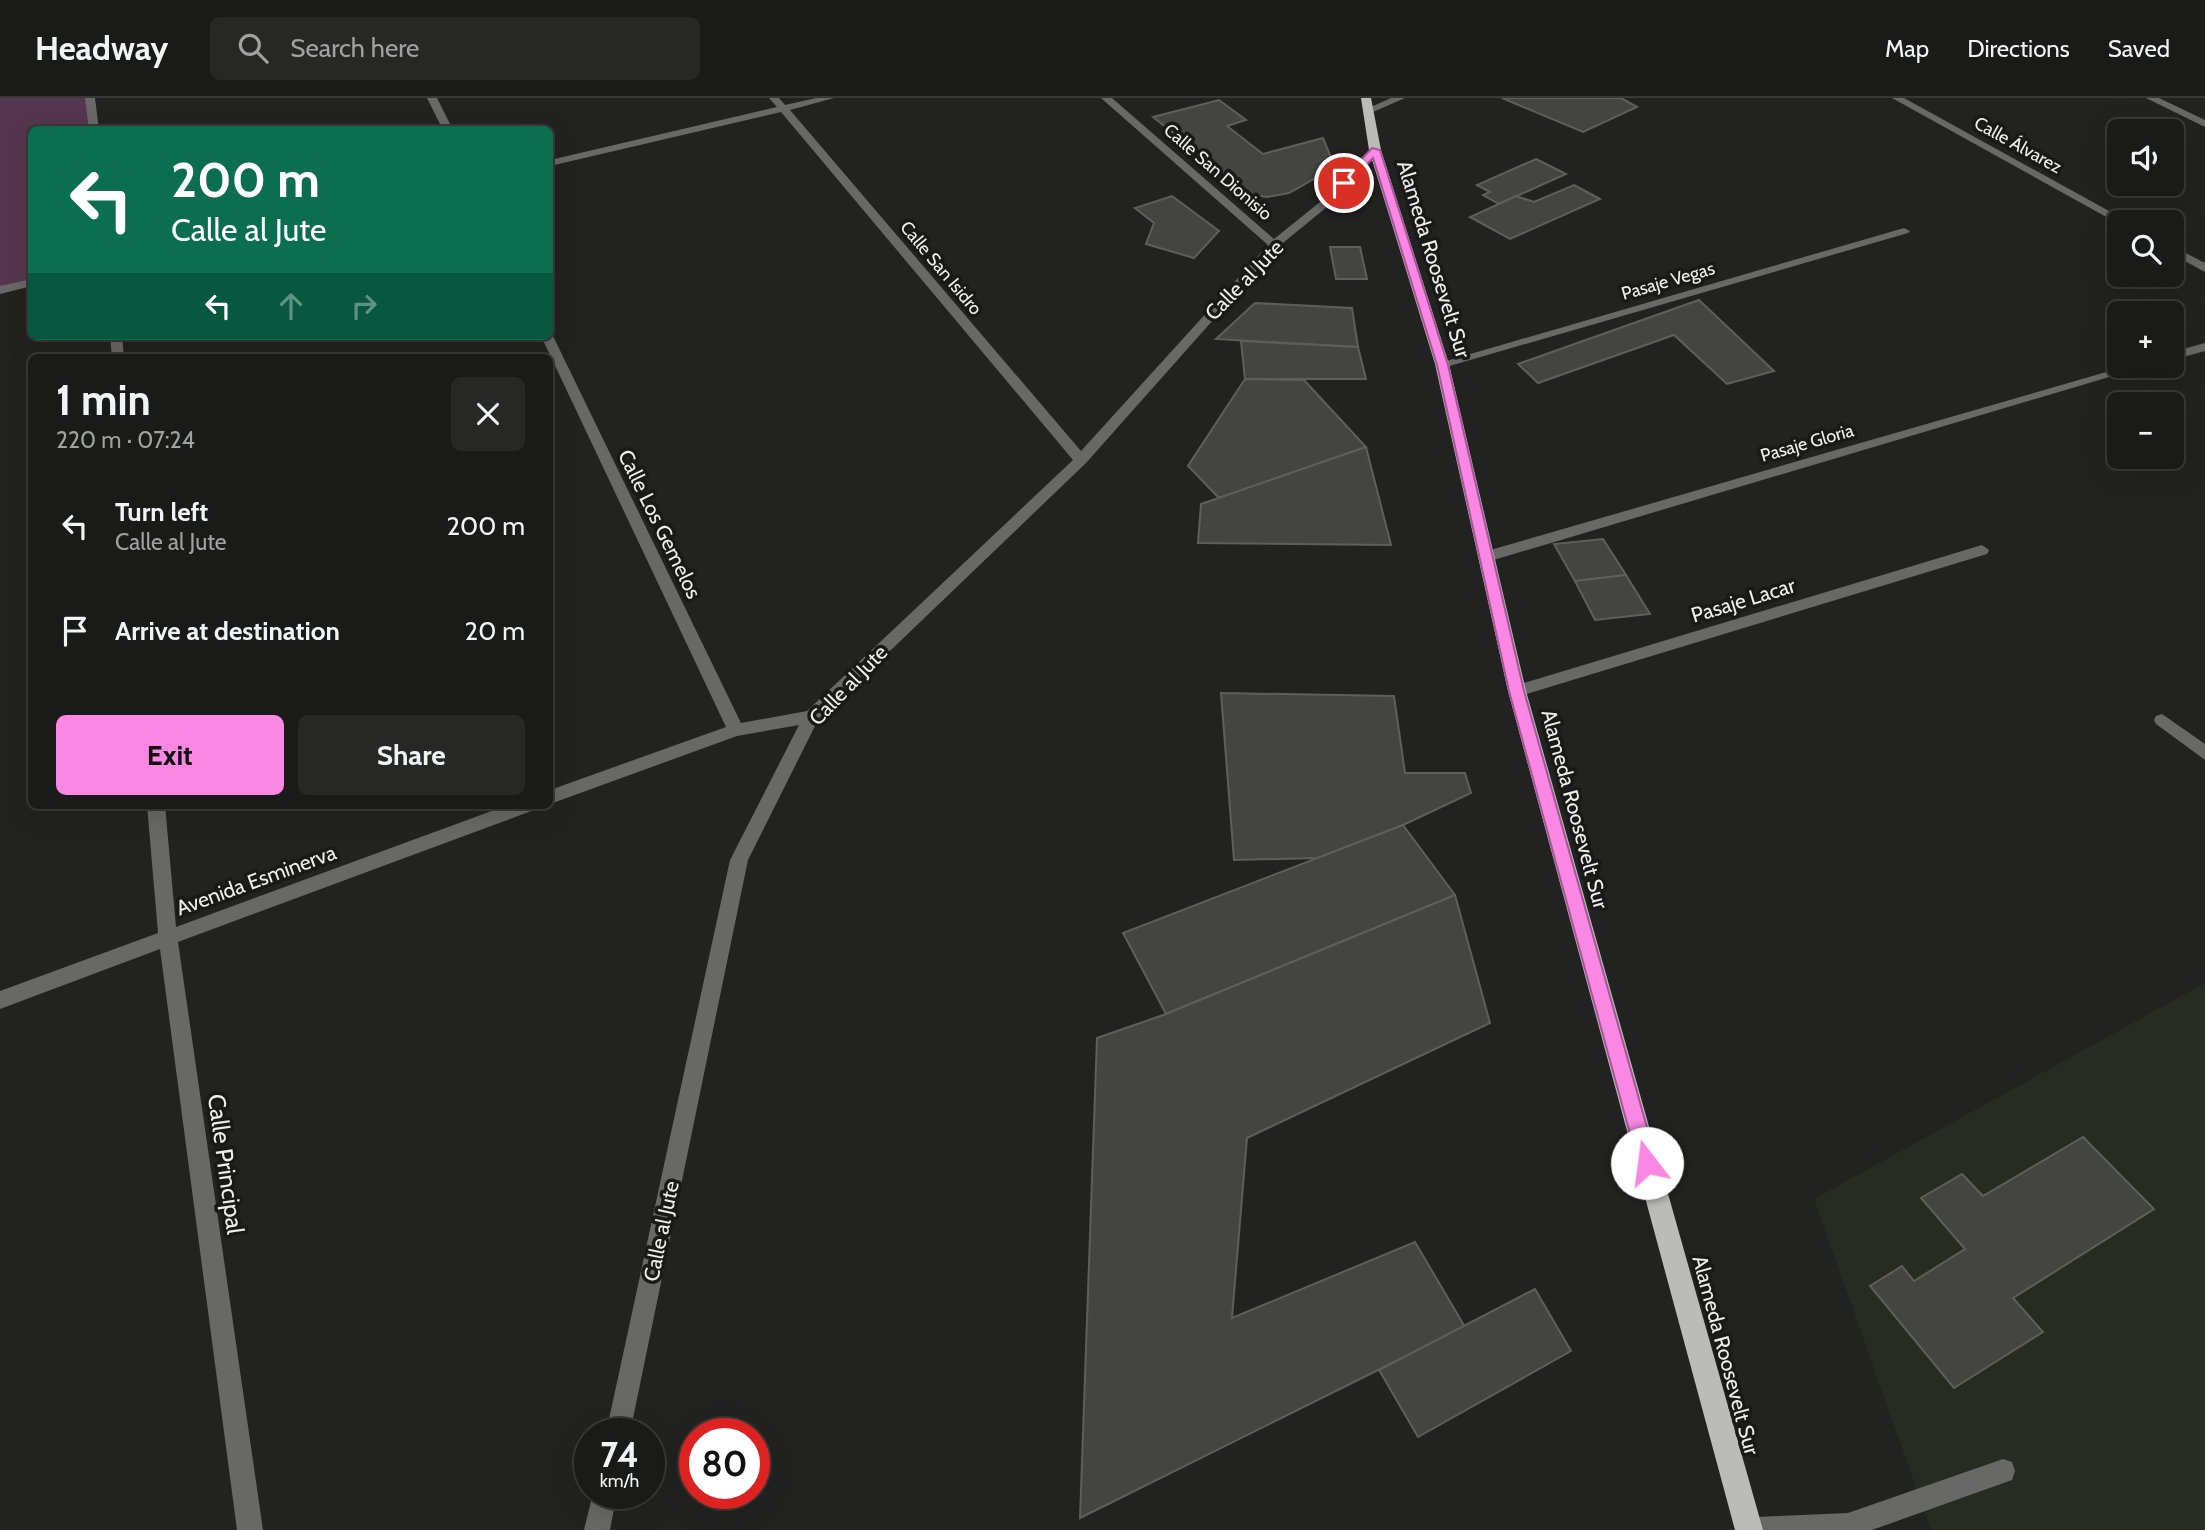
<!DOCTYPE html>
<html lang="en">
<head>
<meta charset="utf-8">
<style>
  body { margin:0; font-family:Cabin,sans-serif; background:#272725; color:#f1f3f6; height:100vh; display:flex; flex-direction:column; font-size:26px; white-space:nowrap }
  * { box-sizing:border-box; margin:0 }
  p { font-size:23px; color:#9fa1a2 }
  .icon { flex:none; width:38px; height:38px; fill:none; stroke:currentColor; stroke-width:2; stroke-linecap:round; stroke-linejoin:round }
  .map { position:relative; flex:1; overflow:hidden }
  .drawer { position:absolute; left:28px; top:256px; width:525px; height:455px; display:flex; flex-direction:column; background:#1a1a18; border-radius:10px; box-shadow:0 7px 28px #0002,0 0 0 2px #383837 }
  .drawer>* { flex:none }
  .banner { position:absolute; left:28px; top:28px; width:525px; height:214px; border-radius:10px; box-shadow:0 7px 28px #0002,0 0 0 2px #383837; background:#0b6e4f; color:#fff; overflow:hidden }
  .fabs { position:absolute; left:2107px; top:21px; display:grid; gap:14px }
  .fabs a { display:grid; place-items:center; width:77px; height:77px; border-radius:10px; background:#1a1a18; box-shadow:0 7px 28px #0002,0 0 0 2px #383837; font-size:35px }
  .speed { position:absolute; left:574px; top:1320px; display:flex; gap:14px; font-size:35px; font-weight:700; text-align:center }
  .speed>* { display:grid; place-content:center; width:91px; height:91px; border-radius:50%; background:#1a1a18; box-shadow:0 7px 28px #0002,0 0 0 2px #383837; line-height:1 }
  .speed small { font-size:18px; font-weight:400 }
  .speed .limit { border:10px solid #d22; background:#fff; color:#111 }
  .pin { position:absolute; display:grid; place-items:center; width:60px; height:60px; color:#fff; margin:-30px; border:4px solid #fff; border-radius:50%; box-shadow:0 2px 7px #0007 }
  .me { position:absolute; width:77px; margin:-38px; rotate:345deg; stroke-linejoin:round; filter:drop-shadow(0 0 5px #0008) }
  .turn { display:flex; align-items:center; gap:24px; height:147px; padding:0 28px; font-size:32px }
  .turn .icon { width:91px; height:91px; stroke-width:2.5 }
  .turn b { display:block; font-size:49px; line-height:60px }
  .lanes { display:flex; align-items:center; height:66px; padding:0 28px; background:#0003; justify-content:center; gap:35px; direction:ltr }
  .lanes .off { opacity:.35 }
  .round { display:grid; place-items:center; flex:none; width:74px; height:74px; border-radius:10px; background:#272725 }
  .headline { display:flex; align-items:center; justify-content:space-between; height:119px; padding:0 28px }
  h1 { font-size:42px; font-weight:700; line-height:52px }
  .cta { display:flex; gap:14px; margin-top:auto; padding:14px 28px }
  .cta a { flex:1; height:80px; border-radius:10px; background:#fb87e5; color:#111; font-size:28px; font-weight:700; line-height:80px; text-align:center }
  .cta a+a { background:#272725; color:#f1f3f6 }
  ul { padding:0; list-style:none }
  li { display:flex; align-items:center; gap:21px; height:105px; padding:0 28px }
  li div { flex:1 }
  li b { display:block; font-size:26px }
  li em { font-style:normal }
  header { display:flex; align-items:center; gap:42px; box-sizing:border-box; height:98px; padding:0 35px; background:#1a1a18; border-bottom:2px solid #383837 }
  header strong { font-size:33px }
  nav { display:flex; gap:38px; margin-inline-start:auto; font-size:24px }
  .search { width:490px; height:63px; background:#272725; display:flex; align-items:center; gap:18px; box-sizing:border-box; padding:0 24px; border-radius:10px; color:#9fa1a2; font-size:26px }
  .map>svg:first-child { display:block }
  .built { fill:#282b22 }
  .green { fill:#56364f }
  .building { fill:#444541; stroke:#5e5f5b; stroke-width:2 }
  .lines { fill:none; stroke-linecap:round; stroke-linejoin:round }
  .service { fill:#686866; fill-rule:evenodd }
  .minor { fill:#686866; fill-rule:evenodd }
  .tertiary { fill:#686866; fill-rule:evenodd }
  .trunk { fill:#bbbcb8; fill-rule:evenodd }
  .route { fill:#fb87e5; stroke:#a35895; stroke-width:2 }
  .labels { text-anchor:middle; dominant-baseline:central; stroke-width:7; stroke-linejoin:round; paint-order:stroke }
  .far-street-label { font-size:18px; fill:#eeefec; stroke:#191a17 }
  .street-label { font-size:21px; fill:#eeefec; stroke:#191a17 }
  .near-street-label { font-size:24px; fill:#eeefec; stroke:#191a17 }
</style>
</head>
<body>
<header>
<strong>Headway</strong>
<div class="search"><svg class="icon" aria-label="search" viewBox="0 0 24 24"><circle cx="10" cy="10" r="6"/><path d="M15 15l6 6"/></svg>Search here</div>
<nav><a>Map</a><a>Directions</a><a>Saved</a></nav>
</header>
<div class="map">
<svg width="2205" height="1432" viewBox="0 0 2205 1432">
  <rect width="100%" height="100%" fill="#222320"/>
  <path class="built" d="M 2205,885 L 2205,1432 L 1931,1432 L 1814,1101 Z"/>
  <path class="green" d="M 0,0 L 90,0 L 94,31 L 32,32 L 31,183 L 0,190 Z"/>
  <g class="building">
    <path d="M 1502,0 L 1621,0 L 1637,9 L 1583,34 Z"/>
    <path d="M 1219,2 L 1246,22 L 1227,28 L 1263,56 L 1323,40 L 1335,69 L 1289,95 L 1267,99 L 1252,97 L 1153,19 Z"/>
    <path d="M 1536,61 L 1566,76 L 1499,106 L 1483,97 L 1490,94 L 1477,87 Z"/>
    <path d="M 1574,87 L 1600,101 L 1510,141 L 1470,119 L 1516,98 L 1534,104 Z"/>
    <path d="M 1172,98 L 1219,133 L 1194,160 L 1146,146 L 1154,125 L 1135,110 Z"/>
    <path d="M 1330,149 L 1360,149 L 1367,181 L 1336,181 Z"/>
    <path d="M 1699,202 L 1774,273 L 1727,286 L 1674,237 L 1538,285 L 1518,266 Z"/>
    <path d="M 1255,205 L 1352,210 L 1358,249 L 1216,241 Z"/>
    <path d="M 1241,243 L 1358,249 L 1366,281 L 1245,281 Z"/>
    <path d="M 1245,281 L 1304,282 L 1366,349 L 1219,400 L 1188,368 Z"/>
    <path d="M 1366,349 L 1391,447 L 1198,445 L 1201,406 Z"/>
    <path d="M 1603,441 L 1626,477 L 1575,483 L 1554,446 Z"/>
    <path d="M 1626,477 L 1650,516 L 1595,522 L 1575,483 Z"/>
    <path d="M 1221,595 L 1394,598 L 1405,675 L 1465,675 L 1471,695 L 1403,727 L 1318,760 L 1234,762 Z"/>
    <path d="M 1403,727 L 1455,797 L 1166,916 L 1123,835 Z"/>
    <path d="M 1455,797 L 1490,925 L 1247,1040 L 1232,1220 L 1415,1144 L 1465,1229 L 1080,1420 L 1097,940 L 1166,916 Z"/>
    <path d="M 2083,1039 L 2154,1111 L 2013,1200 L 2043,1234 L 1954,1290 L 1870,1188 L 1902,1168 L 1914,1183 L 1965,1151 L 1921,1100 L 1962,1076 L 1983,1098 Z"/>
    <path d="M 1535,1191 L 1571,1253 L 1418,1339 L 1379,1272 Z"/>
  </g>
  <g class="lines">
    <path class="service" d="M 2003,1361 L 2012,1364 L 2015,1373 L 2012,1382 L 1872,1432 L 1742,1432 L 1746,1423 L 1755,1419 L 1848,1415 Z"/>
    <g class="minor">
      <path d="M 85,0 L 95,0 L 99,32 L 89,32 Z"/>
      <path d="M 427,0 L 437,0 L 453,32 L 443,32 Z"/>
      <path d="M 769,0 L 779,0 L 785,7 L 816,0 L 834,0 L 790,12 L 1081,353 L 1268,147 L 1101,0 L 1112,0 L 1274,141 L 1325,100 L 1371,50 L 1380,52 L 1333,104 L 1278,149 L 1086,365 L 818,622 L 748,762 L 630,1335 L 606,1335 L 730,762 L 799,627 L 737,638 L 550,706 L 550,692 L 726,629 L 541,238 L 550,238 L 550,235 L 553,238 L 741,625 L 807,613 L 1073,362 L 781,14 L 550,68 L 550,62 L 777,9 Z"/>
      <path d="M 1892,0 L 1904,0 L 2129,124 L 2119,126 Z"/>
      <path d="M 2146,0 L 2159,0 L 2205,22 L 2205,29 Z"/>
      <path d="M 1904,130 L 1910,133 L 1908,135 L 1446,269 L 1442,270 L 1436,266 Z"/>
      <path d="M 2172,148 L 2205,165 L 2205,174 L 2172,156 Z"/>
      <path d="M 32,181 L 32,188 L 0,196 L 0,188 Z"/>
      <path d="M 110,238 L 122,238 L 124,259 L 112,259 Z"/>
      <path d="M 2205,245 L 2205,253 L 2172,262 L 2172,254 Z"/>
      <path d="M 2127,268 L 2146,268 L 1490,463 L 1480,463 L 1478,459 L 1480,455 Z"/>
      <path d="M 1982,447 L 1989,452 L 1987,456 L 1517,599 L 1509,593 L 1517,587 Z"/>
      <path d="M 2162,616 L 2205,646 L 2205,662 L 2156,626 L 2154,622 L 2156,618 Z"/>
      <path d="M 147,707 L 165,707 L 176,829 L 508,707 L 537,707 L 534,712 L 178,844 L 263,1432 L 237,1432 L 160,851 L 0,911 L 0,893 L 158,835 Z"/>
      <path d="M 593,1395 L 617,1395 L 610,1432 L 584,1432 Z"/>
    </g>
    <path class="tertiary" d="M 1391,0 L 1405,0 L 1373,14 L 1364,12 Z"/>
    <path class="trunk" d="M 1361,0 L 1371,0 L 1381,52 L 1449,266 L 1526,593 L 1763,1432 L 1735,1432 L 1508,593 L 1435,266 L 1369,52 Z"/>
  </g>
  <path class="route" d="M 1372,50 L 1380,52 L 1448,267 L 1524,593 L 1657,1065 L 1654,1072 L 1647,1075 L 1641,1072 L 1638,1065 L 1509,593 L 1437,267 L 1373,60 L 1348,87 L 1339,85 Z"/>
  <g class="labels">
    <g class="far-street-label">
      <text transform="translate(2018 47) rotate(29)">Calle Álvarez</text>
      <text transform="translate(1218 74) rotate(41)">Calle San Dionisio</text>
      <text transform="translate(941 170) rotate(50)">Calle San Isidro</text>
      <text transform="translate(1668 183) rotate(-16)">Pasaje Vegas</text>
      <text transform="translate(1807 345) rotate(-16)">Pasaje Gloria</text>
    </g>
    <g class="street-label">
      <text transform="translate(1434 161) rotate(73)">Alameda Roosevelt Sur</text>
      <text transform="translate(1244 182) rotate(-46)">Calle al Jute</text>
      <text transform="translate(660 426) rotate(64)">Calle Los Gemelos</text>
      <text transform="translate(1743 502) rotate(-17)">Pasaje Lacar</text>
      <text transform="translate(848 587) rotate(-46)">Calle al Jute</text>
      <text transform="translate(1575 711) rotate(75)">Alameda Roosevelt Sur</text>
      <text transform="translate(256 782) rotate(-20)">Avenida Esminerva</text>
      <text transform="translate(661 1133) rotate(-78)">Calle al Jute</text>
      <text transform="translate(1726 1257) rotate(75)">Alameda Roosevelt Sur</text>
    </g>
    <g class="near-street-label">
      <text transform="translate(226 1066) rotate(82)">Calle Principal</text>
    </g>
  </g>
</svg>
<div class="fabs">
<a><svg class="icon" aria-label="sound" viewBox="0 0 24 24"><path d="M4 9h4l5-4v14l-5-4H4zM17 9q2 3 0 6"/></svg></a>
<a><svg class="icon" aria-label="search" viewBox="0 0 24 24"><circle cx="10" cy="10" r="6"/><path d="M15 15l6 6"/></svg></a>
<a>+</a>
<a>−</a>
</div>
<div class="speed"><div>74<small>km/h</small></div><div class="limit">80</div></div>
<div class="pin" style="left:1344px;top:85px;background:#d93025"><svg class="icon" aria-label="arrive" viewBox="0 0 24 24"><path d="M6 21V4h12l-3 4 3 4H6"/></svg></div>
<svg class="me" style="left:1647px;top:1065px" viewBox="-20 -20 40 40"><circle r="19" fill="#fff"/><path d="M0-13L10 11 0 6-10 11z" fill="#fb87e5"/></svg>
<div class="banner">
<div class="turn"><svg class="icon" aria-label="left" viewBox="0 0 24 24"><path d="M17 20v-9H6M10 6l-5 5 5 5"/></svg><div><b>200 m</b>Calle al Jute</div></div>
<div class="lanes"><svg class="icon" aria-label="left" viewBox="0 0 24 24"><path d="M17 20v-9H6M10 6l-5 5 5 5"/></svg><svg class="icon off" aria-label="ahead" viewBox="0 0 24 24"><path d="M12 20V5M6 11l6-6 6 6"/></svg><svg class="icon off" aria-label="right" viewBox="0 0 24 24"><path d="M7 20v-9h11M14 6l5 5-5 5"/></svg></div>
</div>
<section class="drawer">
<div class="headline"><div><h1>1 min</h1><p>220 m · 07:24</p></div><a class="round"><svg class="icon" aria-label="close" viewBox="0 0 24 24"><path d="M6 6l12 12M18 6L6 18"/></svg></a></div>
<ul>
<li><svg class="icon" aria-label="left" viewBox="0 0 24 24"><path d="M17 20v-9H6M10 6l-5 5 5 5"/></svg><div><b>Turn left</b><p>Calle al Jute</p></div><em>200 m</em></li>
<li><svg class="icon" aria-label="arrive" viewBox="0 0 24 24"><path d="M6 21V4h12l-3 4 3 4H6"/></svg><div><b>Arrive at destination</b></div><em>20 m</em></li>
</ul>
<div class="cta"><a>Exit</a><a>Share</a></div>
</section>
</div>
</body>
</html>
